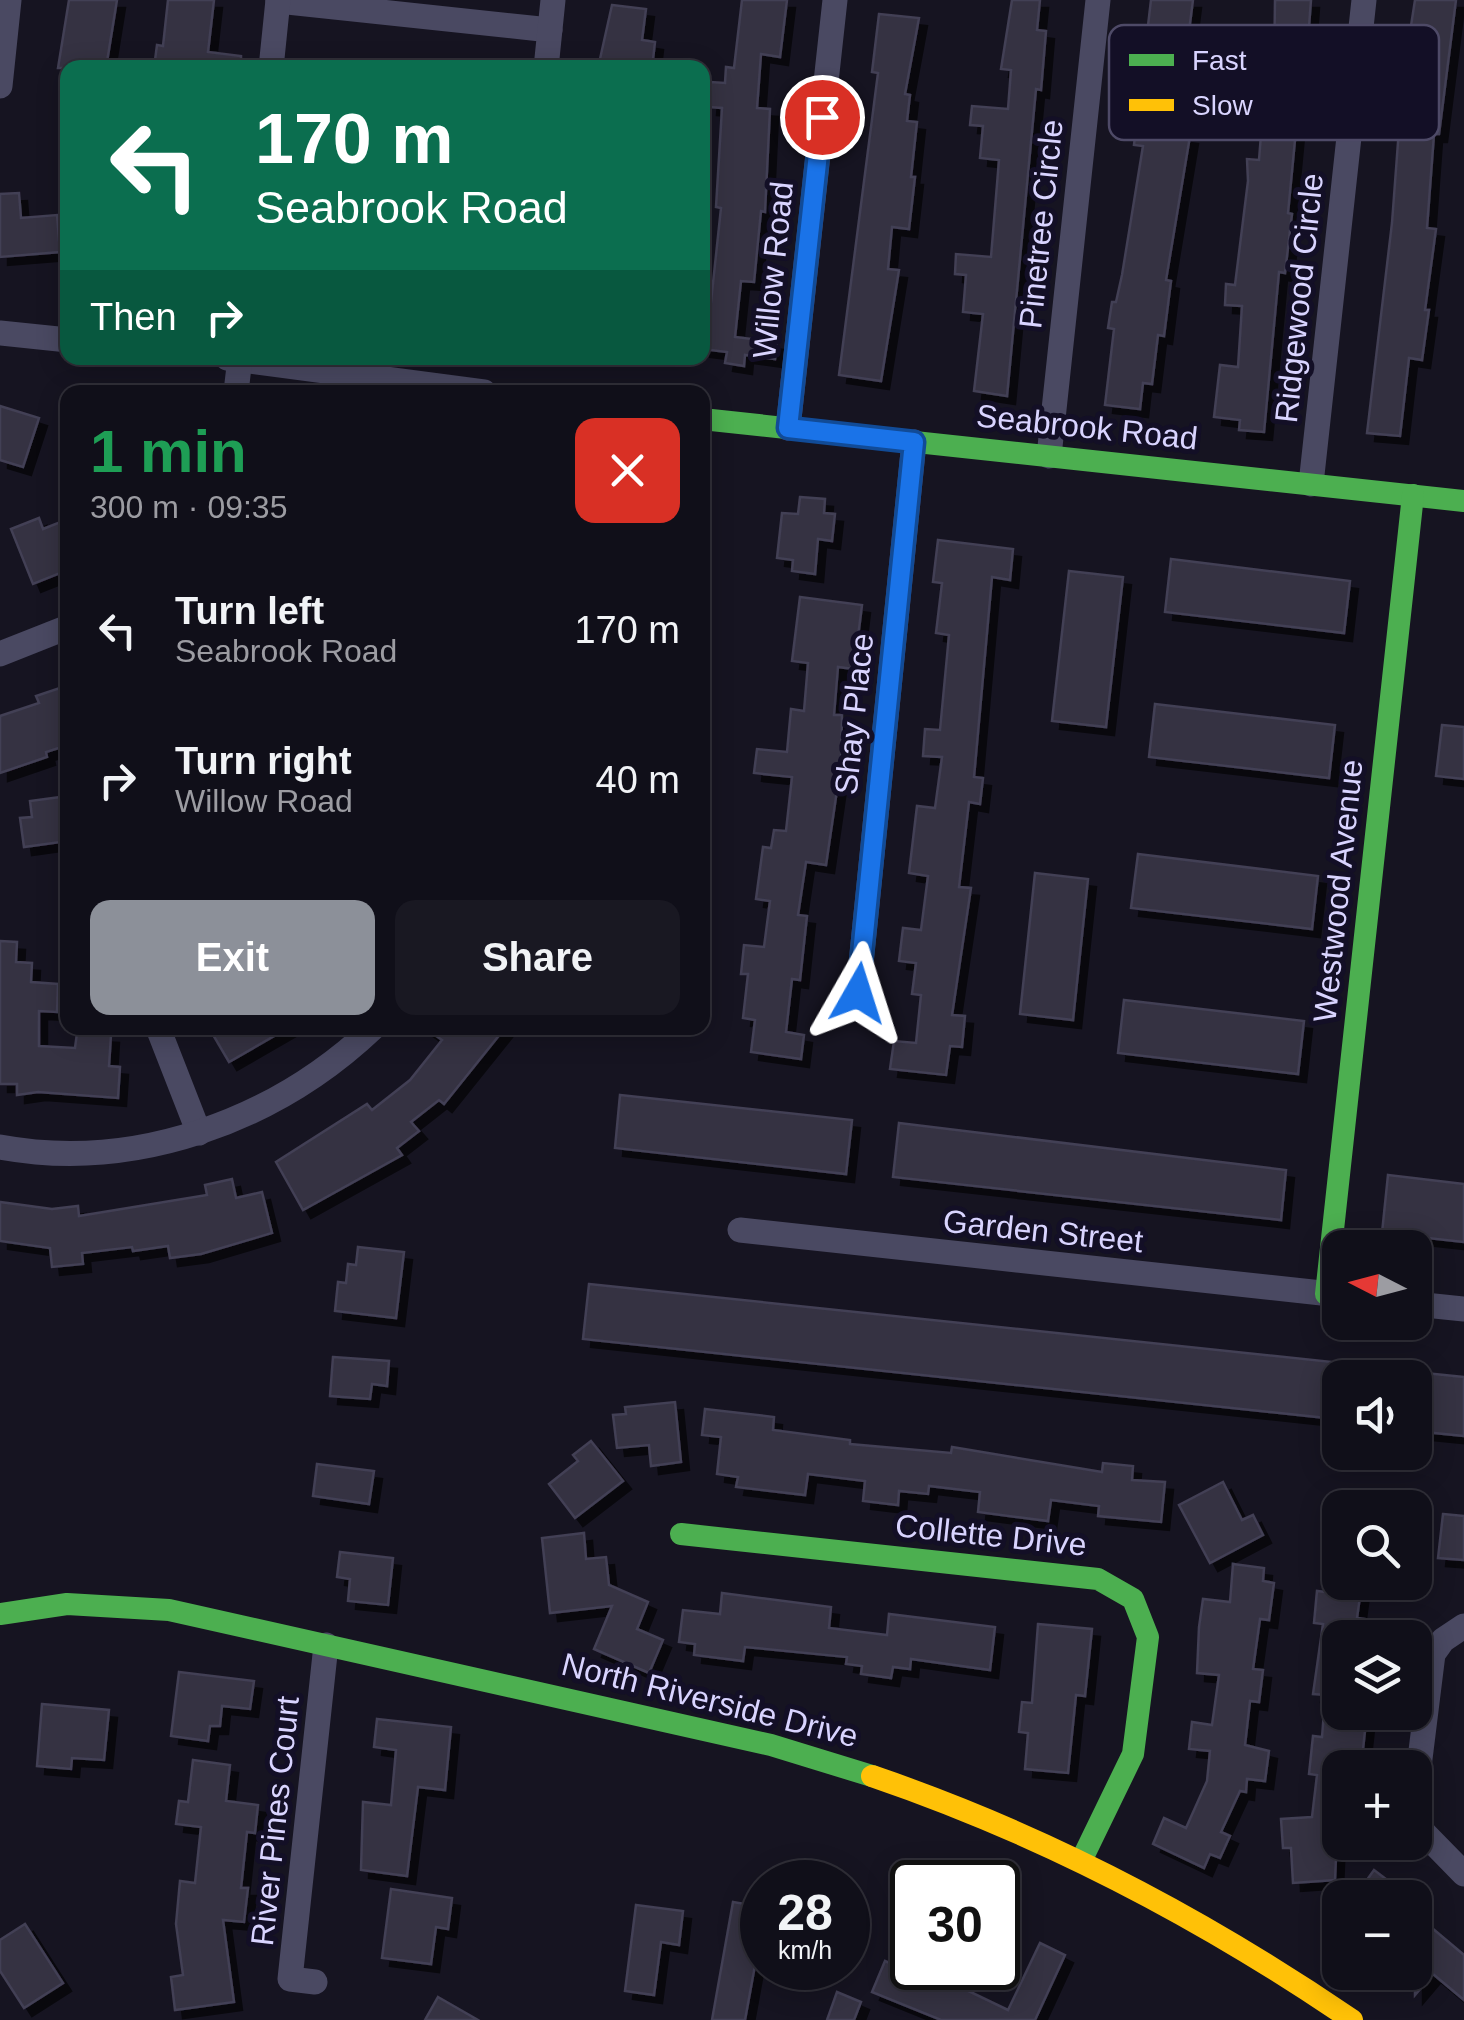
<!DOCTYPE html>
<html lang="en">
<head>
<meta charset="utf-8">
<style>
  body { margin:0; font-family:Arial,sans-serif; background:#191822; color:#f1f3f6; height:100vh; display:flex; flex-direction:column; font-size:38px; white-space:nowrap }
  * { box-sizing:border-box; margin:0 }
  p { font-size:32px; color:#9c9ca2 }
  .icon { flex:none; width:55px; height:55px; fill:none; stroke:currentColor; stroke-width:2; stroke-linecap:round; stroke-linejoin:round }
  .map { position:relative; flex:1; overflow:hidden }
  .details { position:absolute; left:60px; top:385px; width:650px; height:650px; display:flex; flex-direction:column; background:#100f19; border-radius:20px; box-shadow:0 5px 25px #0003,0 0 0 2px #302f38 }
  .details>* { flex:none }
  .banner { position:absolute; left:60px; top:60px; width:650px; height:305px; border-radius:20px; box-shadow:0 5px 25px #0003,0 0 0 2px #302f38; background:#0b6e4f; color:#fff; overflow:hidden }
  .needle { width:65px; rotate:276deg }
  .fabs { position:absolute; left:1322px; top:1230px; display:grid; gap:20px }
  .fabs a { display:grid; place-items:center; width:110px; height:110px; border-radius:20px; background:#100f19; box-shadow:0 5px 25px #0003,0 0 0 2px #302f38; font-size:50px }
  .speed { position:absolute; left:740px; top:1860px; display:flex; gap:20px; font-size:50px; font-weight:700; text-align:center }
  .speed>* { display:grid; place-content:center; width:130px; height:130px; border-radius:50%; background:#100f19; box-shadow:0 5px 25px #0003,0 0 0 2px #302f38; line-height:1 }
  .speed small { font-size:25px; font-weight:400 }
  .speed .limit { border:5px solid #111; border-radius:15px; background:#fff; color:#111 }
  .pin { position:absolute; display:grid; place-items:center; width:85px; height:85px; color:#fff; margin:-42px; border:5px solid #fff; border-radius:50%; box-shadow:0 2px 10px #0007 }
  .me { position:absolute; width:110px; margin:-55px; rotate:6deg; stroke-linejoin:round; filter:drop-shadow(0 0 8px #0008) }
  .turn { display:flex; align-items:center; gap:35px; height:210px; padding:0 30px; font-size:45px }
  .turn .icon { width:130px; height:130px; stroke-width:2.5 }
  .turn b { display:block; font-size:70px; line-height:85px }
  .then { display:flex; align-items:center; height:95px; padding:0 30px; background:#0003; gap:20px; font-size:38px }
  .round { display:grid; place-items:center; flex:none; width:105px; height:105px; border-radius:20px; background:#191822 }
  .overview { display:flex; align-items:center; justify-content:space-between; height:170px; padding:0 30px }
  h1 { font-size:60px; font-weight:700; line-height:75px; color:#1e9e55 }
  .button { display:flex; gap:20px; margin-top:auto; padding:20px 30px }
  .button a { flex:1; height:115px; border-radius:20px; background:#8c9099; color:#fff; font-size:40px; font-weight:700; line-height:115px; text-align:center }
  .button a+a { background:#191822; color:#f1f3f6 }
  ul { padding:0; list-style:none }
  li { display:flex; align-items:center; gap:30px; height:150px; padding:0 30px }
  li div { flex:1 }
  li b { display:block; font-size:38px }
  li em { font-style:normal }
  .map>svg:first-child { display:block }
  .building { fill:#343243; stroke:#433f54; stroke-width:2.5; filter:url(#shadow) }
  .lines { fill:none; stroke-linecap:round; stroke-linejoin:round }
  .street { stroke:#4a4962; stroke-width:25 }
  .fast { stroke:#4caf50; stroke-width:22 }
  .slow { stroke:#ffc107; stroke-width:22 }
  .route-casing { stroke:#114b97; stroke-width:25 }
  .route { stroke:#1a73e8; stroke-width:18 }
  .labels { text-anchor:middle; dominant-baseline:central; stroke-width:10; stroke-linejoin:round; paint-order:stroke }
  .street-label { font-size:32px; fill:#d9d4ff; stroke:#130f26 }
  .key { fill:#130f26; stroke:#4e4a67; stroke-width:2.5 }
  .key-label { font-size:28px; fill:#d9d4ff }
</style>
</head>
<body>
<div class="map">
<svg width="1464" height="2020" viewBox="0 0 1464 2020">
  <defs>
    <filter id="shadow"><feDropShadow dx="8" dy="8" stdDeviation="0" flood-color="#0009"/></filter>
  </defs>
  <rect width="100%" height="100%" fill="#161421"/>
  <g class="building">
    <path d="M 69,0 L 117,0 L 106,68 L 58,68 Z"/>
    <path d="M 168,0 L 214,0 L 208,52 L 241,56 L 241,68 L 154,68 L 157,45 L 163,46 Z"/>
    <path d="M 742,0 L 787,0 L 780,57 L 761,54 L 757,108 L 770,109 L 765,212 L 761,211 L 754,282 L 741,281 L 735,337 L 777,342 L 775,359 L 745,355 L 744,366 L 725,363 L 727,352 L 702,349 L 702,301 L 711,302 L 721,208 L 716,207 L 722,108 L 709,107 L 711,82 L 725,83 L 726,67 L 734,68 Z"/>
    <path d="M 1012,0 L 1040,0 L 1037,30 L 1046,31 L 1041,90 L 1036,89 L 1007,396 L 974,391 L 983,314 L 963,312 L 966,275 L 955,274 L 956,254 L 991,257 L 999,160 L 980,158 L 983,126 L 970,125 L 972,106 L 1008,109 L 1011,70 L 1001,69 Z"/>
    <path d="M 1151,0 L 1193,0 L 1189,31 L 1181,30 L 1169,133 L 1190,136 L 1166,280 L 1171,281 L 1164,336 L 1158,335 L 1152,384 L 1143,383 L 1140,409 L 1105,405 L 1114,329 L 1108,328 L 1112,302 L 1116,302 L 1122,275 L 1143,146 L 1134,145 Z"/>
    <path d="M 1275,0 L 1311,0 L 1302,119 L 1297,119 L 1288,213 L 1292,214 L 1285,273 L 1279,272 L 1264,432 L 1239,430 L 1240,420 L 1214,417 L 1220,365 L 1238,367 L 1242,306 L 1225,305 L 1226,284 L 1235,285 L 1248,181 L 1247,159 L 1259,160 L 1261,135 L 1268,136 L 1271,102 L 1259,101 L 1262,74 L 1274,75 Z"/>
    <path d="M 1415,0 L 1456,0 L 1439,134 L 1434,134 L 1427,228 L 1436,229 L 1425,310 L 1429,310 L 1422,360 L 1409,358 L 1400,436 L 1367,433 L 1392,223 L 1399,129 L 1395,129 Z"/>
    <path d="M 612,5 L 646,9 L 642,40 L 655,42 L 652,68 L 598,68 Z"/>
    <path d="M 879,14 L 919,18 L 905,94 L 910,95 L 907,121 L 917,122 L 911,177 L 915,177 L 909,229 L 892,227 L 888,269 L 899,270 L 881,381 L 839,375 L 878,73 L 872,72 Z"/>
    <path d="M 19,193 L 21,218 L 57,215 L 60,252 L 0,257 L 0,194 Z"/>
    <path d="M 0,406 L 39,418 L 23,467 L 0,460 Z"/>
    <path d="M 800,497 L 825,499 L 824,513 L 835,514 L 832,541 L 818,539 L 815,574 L 792,571 L 793,560 L 777,558 L 782,513 L 798,514 Z"/>
    <path d="M 39,518 L 43,529 L 68,519 L 68,570 L 33,584 L 11,529 Z"/>
    <path d="M 938,540 L 1013,549 L 1010,580 L 992,577 L 974,777 L 983,778 L 980,804 L 969,802 L 959,887 L 971,888 L 952,1015 L 965,1016 L 962,1047 L 950,1046 L 946,1075 L 890,1069 L 894,1041 L 916,1043 L 921,995 L 912,994 L 916,963 L 899,961 L 903,928 L 921,930 L 928,876 L 909,873 L 917,806 L 935,808 L 942,757 L 923,756 L 925,729 L 940,730 L 949,635 L 936,633 L 942,583 L 933,582 Z"/>
    <path d="M 1171,559 L 1350,581 L 1344,633 L 1165,612 Z"/>
    <path d="M 1069,571 L 1123,577 L 1106,727 L 1052,721 Z"/>
    <path d="M 800,597 L 862,605 L 854,669 L 838,667 L 834,715 L 842,715 L 841,763 L 826,865 L 806,862 L 798,915 L 807,916 L 800,980 L 792,979 L 786,1032 L 804,1035 L 801,1059 L 751,1052 L 755,1020 L 743,1018 L 748,974 L 741,974 L 744,945 L 764,947 L 770,901 L 756,899 L 763,847 L 771,848 L 774,830 L 786,831 L 792,777 L 754,773 L 757,749 L 787,752 L 791,709 L 804,711 L 808,663 L 792,661 Z"/>
    <path d="M 63,687 L 68,745 L 46,752 L 47,757 L 0,773 L 0,716 L 39,703 L 36,696 Z"/>
    <path d="M 1155,704 L 1335,725 L 1329,778 L 1149,757 Z"/>
    <path d="M 1442,725 L 1464,727 L 1464,779 L 1436,776 Z"/>
    <path d="M 68,796 L 68,841 L 24,847 L 20,818 L 32,817 L 30,801 Z"/>
    <path d="M 1138,854 L 1318,876 L 1312,929 L 1131,908 Z"/>
    <path d="M 1035,873 L 1088,879 L 1073,1020 L 1020,1014 Z"/>
    <path d="M 0,941 L 17,942 L 16,962 L 32,963 L 31,982 L 58,984 L 57,1012 L 39,1011 L 39,1046 L 75,1048 L 77,1033 L 111,1035 L 109,1066 L 120,1067 L 118,1098 L 38,1092 L 17,1095 L 17,1084 L 0,1084 Z"/>
    <path d="M 1124,1000 L 1304,1021 L 1298,1074 L 1118,1053 Z"/>
    <path d="M 209,1028 L 288,1028 L 229,1062 Z"/>
    <path d="M 425,1028 L 505,1028 L 444,1104 L 439,1100 L 411,1122 L 419,1131 L 397,1148 L 402,1155 L 303,1210 L 276,1162 L 367,1104 L 372,1110 L 410,1080 L 442,1040 Z"/>
    <path d="M 620,1095 L 852,1120 L 846,1174 L 615,1148 Z"/>
    <path d="M 899,1123 L 1286,1170 L 1281,1220 L 893,1177 Z"/>
    <path d="M 1388,1175 L 1464,1184 L 1464,1242 L 1382,1233 Z"/>
    <path d="M 232,1179 L 236,1198 L 262,1192 L 272,1233 L 201,1254 L 170,1258 L 168,1246 L 133,1251 L 132,1247 L 82,1253 L 83,1264 L 52,1267 L 50,1248 L 0,1241 L 0,1202 L 52,1209 L 78,1206 L 79,1216 L 207,1195 L 205,1185 Z"/>
    <path d="M 358,1247 L 404,1252 L 396,1318 L 335,1311 L 338,1282 L 346,1283 L 348,1264 L 356,1265 Z"/>
    <path d="M 589,1284 L 1342,1363 L 1336,1419 L 583,1339 Z"/>
    <path d="M 333,1357 L 389,1361 L 387,1386 L 372,1384 L 370,1399 L 330,1396 Z"/>
    <path d="M 1415,1372 L 1464,1377 L 1464,1436 L 1415,1431 Z"/>
    <path d="M 675,1402 L 681,1462 L 651,1466 L 649,1445 L 617,1448 L 613,1415 L 626,1414 L 625,1407 Z"/>
    <path d="M 705,1409 L 774,1417 L 773,1430 L 850,1440 L 850,1444 L 951,1453 L 952,1447 L 1102,1472 L 1103,1463 L 1133,1466 L 1132,1480 L 1165,1482 L 1161,1522 L 1098,1516 L 1099,1506 L 1051,1500 L 1048,1521 L 978,1512 L 980,1492 L 929,1486 L 928,1494 L 899,1491 L 898,1505 L 863,1501 L 865,1481 L 808,1474 L 805,1495 L 736,1487 L 738,1477 L 717,1474 L 721,1437 L 702,1435 Z"/>
    <path d="M 591,1441 L 623,1481 L 575,1518 L 549,1484 L 578,1461 L 573,1455 Z"/>
    <path d="M 317,1464 L 374,1471 L 369,1504 L 313,1496 Z"/>
    <path d="M 1223,1482 L 1242,1520 L 1253,1515 L 1263,1535 L 1210,1563 L 1179,1505 Z"/>
    <path d="M 1443,1514 L 1464,1516 L 1464,1560 L 1438,1558 Z"/>
    <path d="M 584,1533 L 586,1559 L 606,1557 L 609,1585 L 648,1602 L 637,1629 L 663,1640 L 649,1673 L 594,1649 L 612,1606 L 550,1613 L 542,1538 Z"/>
    <path d="M 340,1552 L 393,1558 L 388,1605 L 348,1601 L 350,1579 L 337,1577 Z"/>
    <path d="M 1233,1564 L 1264,1568 L 1263,1581 L 1274,1583 L 1269,1620 L 1260,1619 L 1253,1669 L 1263,1670 L 1259,1702 L 1250,1701 L 1245,1745 L 1269,1751 L 1265,1781 L 1247,1779 L 1246,1792 L 1240,1791 L 1221,1832 L 1230,1836 L 1220,1858 L 1210,1854 L 1204,1868 L 1153,1844 L 1164,1818 L 1186,1828 L 1207,1781 L 1210,1751 L 1189,1749 L 1192,1722 L 1212,1725 L 1219,1675 L 1197,1673 L 1199,1627 L 1203,1599 L 1230,1602 Z"/>
    <path d="M 1327,1582 L 1362,1582 L 1357,1618 L 1379,1621 L 1376,1638 L 1340,1638 L 1340,1696 L 1313,1694 L 1323,1624 L 1314,1623 L 1317,1591 L 1326,1592 Z"/>
    <path d="M 722,1593 L 831,1607 L 829,1628 L 887,1635 L 889,1614 L 995,1627 L 990,1670 L 911,1659 L 910,1669 L 893,1667 L 891,1678 L 861,1674 L 862,1666 L 846,1664 L 847,1657 L 745,1647 L 743,1661 L 694,1655 L 695,1644 L 679,1642 L 683,1610 L 720,1614 Z"/>
    <path d="M 1038,1624 L 1092,1629 L 1085,1696 L 1076,1695 L 1068,1773 L 1025,1769 L 1028,1733 L 1019,1732 L 1022,1702 L 1032,1703 Z"/>
    <path d="M 179,1672 L 254,1681 L 250,1709 L 222,1706 L 220,1726 L 210,1726 L 208,1741 L 171,1736 Z"/>
    <path d="M 42,1704 L 109,1710 L 104,1760 L 72,1758 L 71,1769 L 37,1766 Z"/>
    <path d="M 1324,1712 L 1367,1712 L 1361,1768 L 1340,1768 L 1335,1880 L 1293,1883 L 1291,1848 L 1283,1848 L 1281,1819 L 1312,1817 L 1317,1775 L 1309,1774 L 1313,1736 L 1322,1737 Z"/>
    <path d="M 377,1719 L 451,1727 L 445,1790 L 418,1787 L 407,1876 L 361,1870 L 363,1802 L 391,1805 L 396,1750 L 374,1747 Z"/>
    <path d="M 193,1760 L 230,1765 L 226,1801 L 258,1805 L 255,1833 L 247,1832 L 241,1888 L 248,1888 L 244,1922 L 223,1920 L 234,2002 L 175,2010 L 171,1977 L 183,1975 L 176,1924 L 180,1881 L 195,1883 L 201,1827 L 176,1824 L 179,1801 L 188,1802 Z"/>
    <path d="M 1374,1870 L 1411,1898 L 1354,1898 Z"/>
    <path d="M 391,1889 L 452,1898 L 448,1929 L 436,1927 L 431,1964 L 382,1958 Z"/>
    <path d="M 733,1902 L 762,1907 L 762,1927 L 745,2020 L 712,2020 Z"/>
    <path d="M 636,1905 L 683,1911 L 679,1945 L 661,1942 L 654,1995 L 625,1991 Z"/>
    <path d="M 25,1924 L 63,1983 L 24,2008 L 0,1971 L 0,1940 Z"/>
    <path d="M 1432,1928 L 1464,1955 L 1464,2000 L 1433,1974 L 1415,1995 L 1415,1949 Z"/>
    <path d="M 1040,1943 L 1065,1955 L 1035,2020 L 941,2020 L 872,1992 L 885,1961 L 952,1989 L 954,1984 L 1008,2010 Z"/>
    <path d="M 837,1992 L 861,2002 L 854,2020 L 827,2020 Z"/>
    <path d="M 438,1997 L 478,2020 L 425,2020 Z"/>
  </g>
  <g class="lines">
    <g class="street">
      <path d="M 278,1 L 550,30"/>
      <path d="M 271,68 L 278,0"/>
      <path d="M 546,68 L 553,0"/>
      <path d="M 0,86 L 9,0"/>
      <path d="M 0,333 L 68,340"/>
      <path d="M 227,358 L 484,392"/>
      <path d="M 236,392 L 240,358"/>
      <path d="M 788,428 L 835,0"/>
      <path d="M 1049,456 L 1098,0"/>
      <path d="M 1311,484 L 1364,0"/>
      <path d="M 0,654 L 68,627"/>
      <path d="M 858,993 L 914,442"/>
      <path d="M 158,1028 L 199,1133"/>
      <path d="M 0,1147 C 135,1172 275,1121 373,1028"/>
      <path d="M 740,1230 L 1340,1295"/>
      <path d="M 1415,1304 L 1464,1309"/>
      <path d="M 1415,1799 L 1433,1654 L 1443,1640 L 1464,1626"/>
      <path d="M 1415,1802 L 1423,1832 L 1464,1874"/>
      <path d="M 315,1982 L 290,1979 L 326,1645"/>
    </g>
    <g class="fast">
      <path d="M 702,419 L 1464,501"/>
      <path d="M 1326,1294 L 1413,495"/>
      <path d="M 681,1534 L 1098,1579 L 1133,1599 L 1148,1637 L 1133,1754 L 1083,1857"/>
      <path d="M 0,1614 L 67,1604 L 169,1610 L 771,1745 L 872,1776"/>
    </g>
    <path class="slow" d="M 872,1776 C 1045,1835 1201,1917 1352,2020"/>
  </g>
  <g class="lines">
    <g class="route-casing">
      <path id="route" d="M 822,117 L 788,428 L 914,442 L 858,993"/>
    </g>
    <use href="#route" class="route"/>
  </g>
  <g class="labels">
    <g class="street-label">
      <text transform="translate(1041 224) rotate(-84)">Pinetree Circle</text>
      <text transform="translate(773 270) rotate(-84)">Willow Road</text>
      <text transform="translate(1299 298) rotate(-84)">Ridgewood Circle</text>
      <text transform="translate(1087 427) rotate(6)">Seabrook Road</text>
      <text transform="translate(854 714) rotate(-84)">Shay Place</text>
      <text transform="translate(1338 891) rotate(-84)">Westwood Avenue</text>
      <text transform="translate(1043 1231) rotate(6)">Garden Street</text>
      <text transform="translate(991 1535) rotate(6)">Collette Drive</text>
      <text transform="translate(710 1700) rotate(14)">North Riverside Drive</text>
      <text transform="translate(275 1821) rotate(-84)">River Pines Court</text>
    </g>
  </g>
  <rect x="1109" y="25" width="330" height="115" rx="15" class="key"/>
  <rect x="1129" y="54" width="45" height="12" fill="#4caf50"/>
  <rect x="1129" y="99" width="45" height="12" fill="#ffc107"/>
  <g class="key-label">
    <text x="1192" y="70">Fast</text>
    <text x="1192" y="115">Slow</text>
  </g>
</svg>
<div class="fabs">
<a><svg class="needle" viewBox="-14 -14 28 28"><path d="M0-13l5 13h-10z" fill="#e53935"/><path d="M0 13l5-13h-10z" fill="#9c9ca2"/></svg></a>
<a><svg class="icon" aria-label="sound" viewBox="0 0 24 24"><path d="M4 9h4l5-4v14l-5-4H4zM17 9q2 3 0 6"/></svg></a>
<a><svg class="icon" aria-label="search" viewBox="0 0 24 24"><circle cx="10" cy="10" r="6"/><path d="M15 15l6 6"/></svg></a>
<a><svg class="icon" aria-label="layers" viewBox="0 0 24 24"><path d="M12 4l9 5-9 5-9-5zM3 14l9 5 9-5"/></svg></a>
<a>+</a>
<a>−</a>
</div>
<div class="speed"><div>28<small>km/h</small></div><div class="limit">30</div></div>
<div class="pin" style="left:822px;top:117px;background:#d93025"><svg class="icon" aria-label="arrive" viewBox="0 0 24 24"><path d="M6 21V4h12l-3 4 3 4H6"/></svg></div>
<svg class="me" style="left:858px;top:993px" viewBox="-20 -20 40 40"><path d="M0-17L14 15 0 8-14 15z" fill="#1a73e8" stroke="#fff" stroke-width="4"/></svg>
<div class="banner">
<div class="turn"><svg class="icon" aria-label="left" viewBox="0 0 24 24"><path d="M17 20v-9H6M10 6l-5 5 5 5"/></svg><div><b>170 m</b>Seabrook Road</div></div>
<div class="then">Then<svg class="icon" aria-label="right" viewBox="0 0 24 24"><path d="M7 20v-9h11M14 6l5 5-5 5"/></svg></div>
</div>
<section class="details">
<div class="overview"><div><h1>1 min</h1><p>300 m · 09:35</p></div><a class="round" style="background:#d93025;color:#fff"><svg class="icon" aria-label="close" viewBox="0 0 24 24"><path d="M6 6l12 12M18 6L6 18"/></svg></a></div>
<ul>
<li><svg class="icon" aria-label="left" viewBox="0 0 24 24"><path d="M17 20v-9H6M10 6l-5 5 5 5"/></svg><div><b>Turn left</b><p>Seabrook Road</p></div><em>170 m</em></li>
<li><svg class="icon" aria-label="right" viewBox="0 0 24 24"><path d="M7 20v-9h11M14 6l5 5-5 5"/></svg><div><b>Turn right</b><p>Willow Road</p></div><em>40 m</em></li>
</ul>
<div class="button"><a>Exit</a><a>Share</a></div>
</section>
</div>
</body>
</html>
